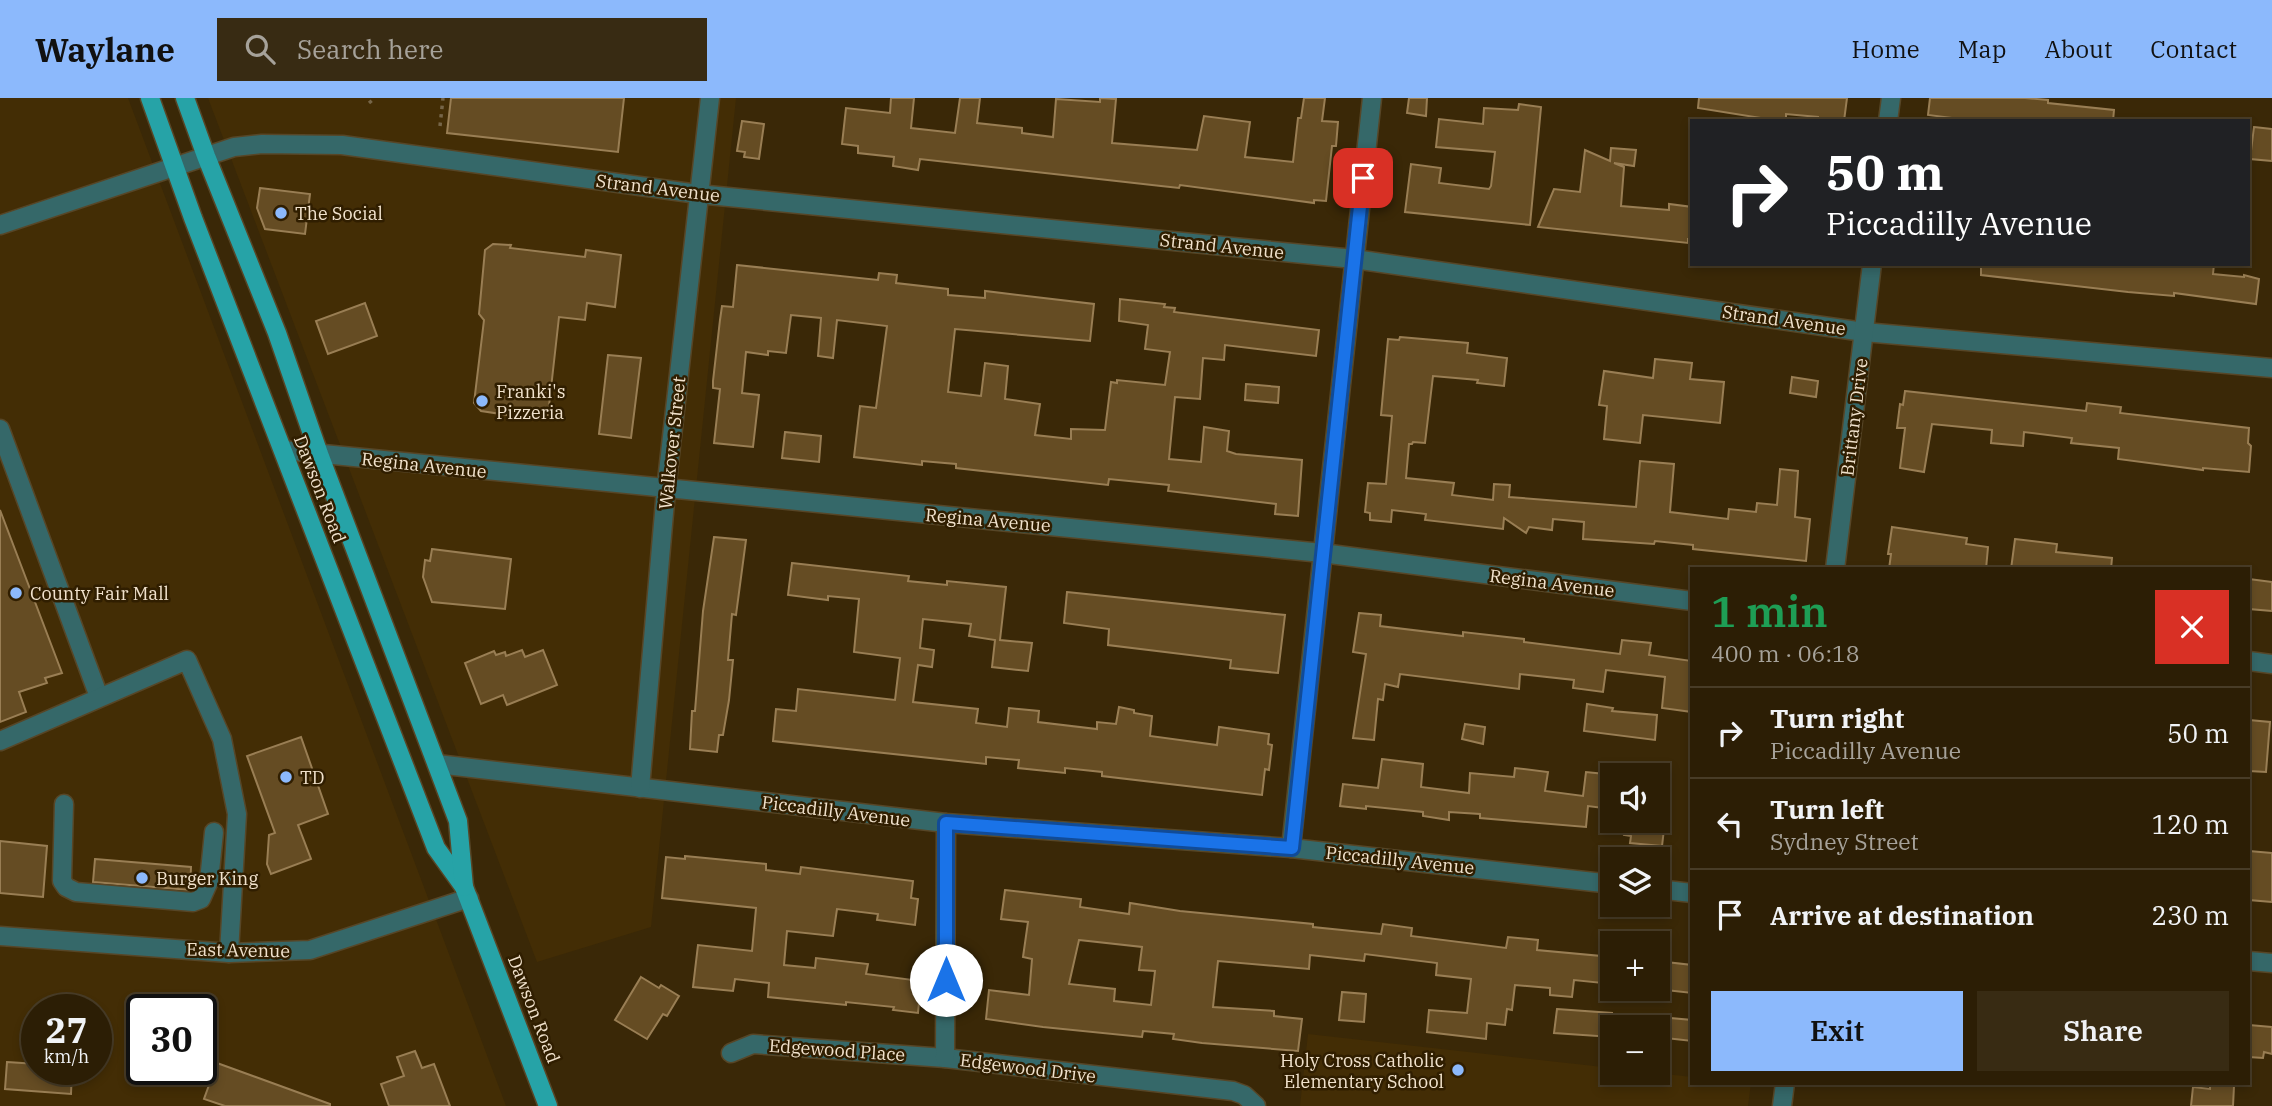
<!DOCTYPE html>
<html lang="en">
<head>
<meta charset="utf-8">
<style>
  body { margin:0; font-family:"IBM Plex Serif",serif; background:#382b13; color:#f1f3f6; height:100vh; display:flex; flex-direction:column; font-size:26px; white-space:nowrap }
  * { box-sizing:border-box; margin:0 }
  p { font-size:23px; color:#a6a29a }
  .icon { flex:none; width:38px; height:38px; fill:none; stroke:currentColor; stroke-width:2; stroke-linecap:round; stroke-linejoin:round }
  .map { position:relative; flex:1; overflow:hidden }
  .details { position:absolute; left:1690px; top:469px; width:560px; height:518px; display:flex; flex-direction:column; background:#2c1e05; border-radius:0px; box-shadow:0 4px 10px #0003,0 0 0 2px #483c27 }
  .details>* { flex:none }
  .guide { position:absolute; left:1690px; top:21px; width:560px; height:147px; border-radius:0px; box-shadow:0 4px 10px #0003,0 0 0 2px #483c27; background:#202124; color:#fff; overflow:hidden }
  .controls { position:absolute; left:1600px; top:665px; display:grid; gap:14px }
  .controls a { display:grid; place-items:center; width:70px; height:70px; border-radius:0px; background:#2c1e05; box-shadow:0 4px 10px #0003,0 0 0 2px #483c27; font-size:35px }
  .speed { position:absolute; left:21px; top:896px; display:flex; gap:14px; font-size:35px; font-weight:700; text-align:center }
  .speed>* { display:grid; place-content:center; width:91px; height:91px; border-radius:50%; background:#2c1e05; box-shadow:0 4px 10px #0003,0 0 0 2px #483c27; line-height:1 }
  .speed small { font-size:18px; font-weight:400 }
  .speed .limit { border:4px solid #111; border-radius:10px; background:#fff; color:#111 }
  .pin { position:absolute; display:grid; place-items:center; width:60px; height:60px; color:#fff; margin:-30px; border-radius:14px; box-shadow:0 4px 10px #0006 }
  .me { position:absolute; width:77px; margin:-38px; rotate:0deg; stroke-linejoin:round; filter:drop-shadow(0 0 5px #0008) }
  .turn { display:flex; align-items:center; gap:24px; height:147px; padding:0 21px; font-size:32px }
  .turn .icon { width:91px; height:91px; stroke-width:2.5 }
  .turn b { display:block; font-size:49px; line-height:60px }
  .round { display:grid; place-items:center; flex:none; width:74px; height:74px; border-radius:0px; background:#382b13 }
  .headline { display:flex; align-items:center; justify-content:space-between; height:119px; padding:0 21px }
  h1 { font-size:42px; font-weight:600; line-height:52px; color:#1e9e55 }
  .cta { display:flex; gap:14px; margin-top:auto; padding:14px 21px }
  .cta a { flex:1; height:80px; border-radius:0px; background:#8cb9fc; color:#111; font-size:28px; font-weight:600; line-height:80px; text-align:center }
  .cta a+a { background:#382b13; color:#f1f3f6 }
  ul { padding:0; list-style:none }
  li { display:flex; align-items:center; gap:21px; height:91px; padding:0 21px; border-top:2px solid #483c27 }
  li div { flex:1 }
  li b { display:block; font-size:26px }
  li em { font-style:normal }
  header { display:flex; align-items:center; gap:42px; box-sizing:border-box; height:98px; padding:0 35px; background:#8cb9fc; color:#111 }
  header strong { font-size:33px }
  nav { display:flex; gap:38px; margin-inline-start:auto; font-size:24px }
  .search { width:490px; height:63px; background:#382b13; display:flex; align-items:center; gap:18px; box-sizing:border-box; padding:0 24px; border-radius:0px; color:#a6a29a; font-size:26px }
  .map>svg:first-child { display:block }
  .built { fill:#432d05; fill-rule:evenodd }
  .building { fill:#654c23; stroke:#997e54; stroke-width:2; fill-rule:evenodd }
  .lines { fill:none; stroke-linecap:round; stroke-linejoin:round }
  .minor-casing { stroke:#574627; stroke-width:21 }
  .major-casing { stroke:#574627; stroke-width:21 }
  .path { stroke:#766548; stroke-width:3.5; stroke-dasharray:3.5 5; stroke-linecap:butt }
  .minor { stroke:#356869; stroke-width:18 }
  .major { stroke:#26a3a7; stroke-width:18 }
  .route-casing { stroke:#114b97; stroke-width:18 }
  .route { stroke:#1a73e8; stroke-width:12 }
  .poi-dot { fill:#8cb9fc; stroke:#301e00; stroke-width:2.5 }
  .labels { text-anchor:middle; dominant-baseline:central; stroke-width:5; stroke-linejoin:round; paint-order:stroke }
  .street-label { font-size:18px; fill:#f1e2cc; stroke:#301e00 }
  .poi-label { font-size:18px; fill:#f1e2cc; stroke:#301e00; text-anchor:start }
</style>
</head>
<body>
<header>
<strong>Waylane</strong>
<div class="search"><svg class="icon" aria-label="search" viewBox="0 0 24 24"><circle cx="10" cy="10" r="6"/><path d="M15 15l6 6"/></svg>Search here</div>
<nav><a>Home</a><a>Map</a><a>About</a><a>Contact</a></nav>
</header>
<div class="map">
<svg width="2272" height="1008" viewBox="0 0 2272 1008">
  <rect width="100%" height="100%" fill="#3a2807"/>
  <g class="built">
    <path d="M 0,0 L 128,0 L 506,1008 L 0,1008 ZM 37,912 L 96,912 L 96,971 L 37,971 ZM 142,912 L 201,912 L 201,971 L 142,971 Z"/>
    <path d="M 208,0 L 736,0 L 651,829 L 537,864 Z"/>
    <path d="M 1308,936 L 1612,970 L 1612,975 L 1657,975 L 1692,979 L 1692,985 L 1751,985 L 1748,1008 L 1300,1008 Z"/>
  </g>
  <g class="building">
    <path d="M 451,0 L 624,0 L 618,54 L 447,35 Z"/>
    <path d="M 891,0 L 914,0 L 911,30 L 955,35 L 960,0 L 980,0 L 977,25 L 1022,30 L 1022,35 L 1053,39 L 1056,1 L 1100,4 L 1100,0 L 1116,1 L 1112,45 L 1197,52 L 1204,18 L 1250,24 L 1245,59 L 1293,64 L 1298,20 L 1301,20 L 1304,0 L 1325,0 L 1322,23 L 1338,24 L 1336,48 L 1332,48 L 1326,103 L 1314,102 L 1314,105 L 1180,87 L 1179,90 L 1161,88 L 920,61 L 918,72 L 893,68 L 894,59 L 858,55 L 858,48 L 842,46 L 846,10 L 890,15 Z"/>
    <path d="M 1409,0 L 1427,0 L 1426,18 L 1407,15 Z"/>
    <path d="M 1699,0 L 1847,0 L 1844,23 L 1818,23 L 1818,19 L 1786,16 L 1786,22 L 1767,21 L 1698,10 Z"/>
    <path d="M 1930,0 L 2025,0 L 2048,2 L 2048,5 L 2114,12 L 2113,23 L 1976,23 L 1928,17 Z"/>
    <path d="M 1519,6 L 1541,9 L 1530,127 L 1405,114 L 1411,66 L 1441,70 L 1439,85 L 1489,91 L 1491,88 L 1495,54 L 1436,49 L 1439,21 L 1483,26 L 1484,10 L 1518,12 Z"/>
    <path d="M 742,23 L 764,26 L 759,61 L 744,59 L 745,54 L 737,53 Z"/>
    <path d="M 2254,29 L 2272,31 L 2272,63 L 2250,61 Z"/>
    <path d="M 1611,50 L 1636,52 L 1634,68 L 1614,65 L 1624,69 L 1621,108 L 1669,112 L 1669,106 L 1692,109 L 1692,141 L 1688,141 L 1688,145 L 1538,129 L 1554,91 L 1580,94 L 1585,52 L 1610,63 Z"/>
    <path d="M 260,90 L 310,96 L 305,136 L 265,131 L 257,110 Z"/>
    <path d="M 493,146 L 511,147 L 510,150 L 585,159 L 586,152 L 621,157 L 615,209 L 587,205 L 585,222 L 559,219 L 548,317 L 509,312 L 508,317 L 481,313 L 474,305 L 484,222 L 479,216 L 485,152 Z"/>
    <path d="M 1981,166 L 2214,166 L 2213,176 L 2244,179 L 2244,177 L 2259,181 L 2256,206 L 2174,195 L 2174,198 L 2128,194 L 1981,177 Z"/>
    <path d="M 737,167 L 878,182 L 879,175 L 897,177 L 896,185 L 948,191 L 948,197 L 985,200 L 985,193 L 1094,206 L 1090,243 L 955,231 L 948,294 L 981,298 L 985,265 L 1008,268 L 1005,301 L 1040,306 L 1035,337 L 1071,341 L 1071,331 L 1105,332 L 1111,284 L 1117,285 L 1117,282 L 1165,287 L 1170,254 L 1145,251 L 1148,227 L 1119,223 L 1120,201 L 1165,206 L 1164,209 L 1175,210 L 1174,214 L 1319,232 L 1316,258 L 1225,247 L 1224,262 L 1203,260 L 1200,301 L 1175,299 L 1169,361 L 1201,364 L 1204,329 L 1229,333 L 1227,353 L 1236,356 L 1302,362 L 1298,418 L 1275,416 L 1276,406 L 1168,393 L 1169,387 L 1109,381 L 1108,387 L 956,370 L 956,366 L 922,363 L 922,367 L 854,359 L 860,308 L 876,310 L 887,228 L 837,222 L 833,260 L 818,258 L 821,220 L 791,217 L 786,255 L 768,253 L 768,257 L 746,254 L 742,295 L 759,297 L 753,349 L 714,345 L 720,291 L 713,290 L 713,283 L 720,222 L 722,208 L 733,209 Z"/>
    <path d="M 365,205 L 377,238 L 328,256 L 316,223 Z"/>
    <path d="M 1400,239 L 1468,245 L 1467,255 L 1507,260 L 1504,288 L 1477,285 L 1478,282 L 1433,278 L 1425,345 L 1413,344 L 1412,346 L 1409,346 L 1406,380 L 1454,385 L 1452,397 L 1493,402 L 1494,386 L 1510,387 L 1509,399 L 1636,409 L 1640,363 L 1674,366 L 1670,414 L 1728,421 L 1729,411 L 1756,414 L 1757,405 L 1777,407 L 1780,371 L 1798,373 L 1795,419 L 1810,421 L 1806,463 L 1693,451 L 1693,447 L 1655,443 L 1654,446 L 1583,441 L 1584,424 L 1553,421 L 1552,432 L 1529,429 L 1526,435 L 1504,420 L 1503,431 L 1425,422 L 1426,416 L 1392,412 L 1391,424 L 1370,422 L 1370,415 L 1365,414 L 1368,385 L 1386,386 L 1392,318 L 1381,317 L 1388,241 L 1399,242 Z"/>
    <path d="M 608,257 L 641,260 L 631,340 L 599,336 Z"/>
    <path d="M 1655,261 L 1692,265 L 1690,281 L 1724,284 L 1720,325 L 1643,317 L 1640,345 L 1604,341 L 1607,308 L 1599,307 L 1604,273 L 1653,280 Z"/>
    <path d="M 1792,279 L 1818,283 L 1816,299 L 1790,295 Z"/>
    <path d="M 1246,286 L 1279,289 L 1278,305 L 1245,302 Z"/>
    <path d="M 1905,293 L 2086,313 L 2087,305 L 2121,309 L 2120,315 L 2249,330 L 2248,345 L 2251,348 L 2249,374 L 2203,370 L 2203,372 L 2118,361 L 2119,350 L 2071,345 L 2072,340 L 2024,334 L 2023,348 L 1991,345 L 1992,332 L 1932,326 L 1924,374 L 1900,370 L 1905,330 L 1897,330 L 1900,306 L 1903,307 Z"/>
    <path d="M 785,334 L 821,338 L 819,364 L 782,360 Z"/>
    <path d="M 0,412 L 62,575 L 45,580 L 47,585 L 19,594 L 26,614 L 0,624 Z"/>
    <path d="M 1892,429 L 1967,440 L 1966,446 L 1988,449 L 1986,471 L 1889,471 L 1891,456 L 1888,456 Z"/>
    <path d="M 714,439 L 746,442 L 736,517 L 732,516 L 728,562 L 733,562 L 729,602 L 723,637 L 719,637 L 717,654 L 690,651 L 692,613 L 695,613 L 703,513 Z"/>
    <path d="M 2015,441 L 2057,446 L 2056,454 L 2112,460 L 2111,471 L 2011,471 Z"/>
    <path d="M 432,451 L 511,461 L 505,511 L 432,504 L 423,479 L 425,462 L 430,463 Z"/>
    <path d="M 792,465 L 909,478 L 908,483 L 947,487 L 947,483 L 1006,489 L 1000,542 L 1032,545 L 1028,573 L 992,569 L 995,542 L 969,538 L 971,526 L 923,521 L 920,550 L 934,552 L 932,569 L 918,567 L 913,604 L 978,611 L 976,625 L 1007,629 L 1009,610 L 1039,613 L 1038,624 L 1097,631 L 1097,624 L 1116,626 L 1119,609 L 1134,612 L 1134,615 L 1152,618 L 1150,638 L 1217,647 L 1219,629 L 1269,636 L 1268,646 L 1272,647 L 1269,672 L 1265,671 L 1262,697 L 1102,678 L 1102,674 L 1065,670 L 1065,675 L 1018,670 L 1019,662 L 986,659 L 986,666 L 773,643 L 776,611 L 796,613 L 798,591 L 895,602 L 900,560 L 854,554 L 859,501 L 828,498 L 828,502 L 788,497 Z"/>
    <path d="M 2249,481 L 2272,484 L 2272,513 L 2249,511 Z"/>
    <path d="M 1067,494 L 1285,517 L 1278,575 L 1230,570 L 1231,562 L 1108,547 L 1109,531 L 1064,525 Z"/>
    <path d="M 1359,515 L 1381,517 L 1380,528 L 1463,538 L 1463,534 L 1524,541 L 1524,544 L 1620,556 L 1622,542 L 1651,545 L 1649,557 L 1692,563 L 1692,614 L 1662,610 L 1665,579 L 1606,572 L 1603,594 L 1573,590 L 1574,582 L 1520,576 L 1519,591 L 1400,576 L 1398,589 L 1385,586 L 1383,602 L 1378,601 L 1374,642 L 1353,640 L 1366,556 L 1353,554 Z"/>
    <path d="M 522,552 L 525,559 L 543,552 L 557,587 L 507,607 L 503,597 L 481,606 L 465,565 L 494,553 L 496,557 L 505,554 L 506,558 Z"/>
    <path d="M 1587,606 L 1613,610 L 1612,613 L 1657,617 L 1655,642 L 1584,633 Z"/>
    <path d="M 2249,622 L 2270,624 L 2266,674 L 2249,673 Z"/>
    <path d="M 1465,626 L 1485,629 L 1483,646 L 1462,641 Z"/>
    <path d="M 301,639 L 328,716 L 298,727 L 311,761 L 271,776 L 267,766 L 269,737 L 275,735 L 247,658 Z"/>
    <path d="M 1382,661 L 1423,666 L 1421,689 L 1469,695 L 1470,675 L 1514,679 L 1515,670 L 1548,674 L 1545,693 L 1583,698 L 1586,674 L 1605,676 L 1604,686 L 1612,687 L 1612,711 L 1588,708 L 1586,729 L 1480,720 L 1480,716 L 1449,714 L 1449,722 L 1423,718 L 1423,714 L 1366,708 L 1366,711 L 1340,708 L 1343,686 L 1378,690 Z"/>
    <path d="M 1626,723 L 1665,723 L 1662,748 L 1630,745 L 1631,738 L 1624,737 Z"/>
    <path d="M 0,743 L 47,748 L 43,799 L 0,795 Z"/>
    <path d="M 2249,753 L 2272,755 L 2272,804 L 2249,802 Z"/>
    <path d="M 685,758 L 766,766 L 766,772 L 800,776 L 801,769 L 913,783 L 911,800 L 918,801 L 915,827 L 877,822 L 878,816 L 837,811 L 833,838 L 787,833 L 784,867 L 815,870 L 816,860 L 868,866 L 866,876 L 921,883 L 918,915 L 893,912 L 894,909 L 846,904 L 846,907 L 768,899 L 769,885 L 735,881 L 733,893 L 693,889 L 698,847 L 752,853 L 756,810 L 662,800 L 666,759 L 685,761 Z"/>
    <path d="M 95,761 L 191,769 L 190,792 L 93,784 Z"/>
    <path d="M 1005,792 L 1081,801 L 1080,809 L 1129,816 L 1130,805 L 1180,813 L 1313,826 L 1313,829 L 1381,836 L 1383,826 L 1412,830 L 1411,838 L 1506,850 L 1508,839 L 1538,842 L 1537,852 L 1612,859 L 1612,886 L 1574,882 L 1572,899 L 1550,897 L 1550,890 L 1515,887 L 1512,912 L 1507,911 L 1505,927 L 1487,925 L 1486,941 L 1427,934 L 1429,912 L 1467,915 L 1471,881 L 1436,877 L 1437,865 L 1365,856 L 1364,863 L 1310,857 L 1309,871 L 1218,863 L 1213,909 L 1274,913 L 1274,918 L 1302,921 L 1298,953 L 1202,945 L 1173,941 L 1174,936 L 1143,933 L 1142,939 L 1043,929 L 986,921 L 989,892 L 1029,897 L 1032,861 L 1023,859 L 1028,824 L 1001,821 ZM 1079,842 L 1142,849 L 1139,872 L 1155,873 L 1151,907 L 1114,903 L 1115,891 L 1069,886 Z"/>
    <path d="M 1657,863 L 1692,867 L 1692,895 L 1657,891 Z"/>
    <path d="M 641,879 L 659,890 L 661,887 L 679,898 L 667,918 L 663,916 L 647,941 L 615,922 Z"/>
    <path d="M 1342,894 L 1366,896 L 1364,924 L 1339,922 Z"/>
    <path d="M 1557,911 L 1612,915 L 1612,939 L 1554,935 Z"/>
    <path d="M 1659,919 L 1692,922 L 1692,943 L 1657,939 Z"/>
    <path d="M 2249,927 L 2272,929 L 2272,956 L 2264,954 L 2263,960 L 2249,959 Z"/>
    <path d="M 415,953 L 422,970 L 434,966 L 450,1008 L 389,1008 L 381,986 L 404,978 L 397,959 Z"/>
    <path d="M 7,964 L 37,966 L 37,971 L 72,971 L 71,996 L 5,991 Z"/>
    <path d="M 217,965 L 330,1006 L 330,1008 L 225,1008 L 204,1001 Z"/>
    <path d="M 2210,987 L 2234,988 L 2233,1008 L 2191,1008 L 2193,989 L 2210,991 Z"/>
  </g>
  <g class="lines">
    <g class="minor-casing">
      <g id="minor">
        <path d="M 1888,23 L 1891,0"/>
        <path d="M 0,127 L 234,49 L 262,46 L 342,47 L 698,96 L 1354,161 L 1864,234 L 2272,270"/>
        <path d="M 0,331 L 99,599"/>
        <path d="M 283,352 L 1322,455 L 1692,503"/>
        <path d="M 1835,471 L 1872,166"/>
        <path d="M 2249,563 L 2272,566"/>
        <path d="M 0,643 L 187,562 L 222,641 L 237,716 L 229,855"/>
        <path d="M 437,666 L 946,725 L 1291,750 L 1612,786"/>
        <path d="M 640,690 L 666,392 L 710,0"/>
        <path d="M 64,706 L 62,783 L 66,789 L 76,794 L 193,804 L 201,801 L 209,783 L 214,734"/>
        <path d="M 1291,750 L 1372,0"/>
        <path d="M 1657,791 L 1692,795"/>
        <path d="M 0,838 L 229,855 L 310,852 L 469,800"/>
        <path d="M 2249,863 L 2272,865"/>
        <path d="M 731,955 L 753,946 L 945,960 L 1233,993 L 1244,997 L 1256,1008"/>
        <path d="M 945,960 L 946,725"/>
        <path d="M 1782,1008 L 1785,985"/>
      </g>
    </g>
    <g class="major-casing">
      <g id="major">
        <path d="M 150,0 L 193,120 L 436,750 L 464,789 L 548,1008"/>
        <path d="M 185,0 L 206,58 L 277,235 L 319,356 L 458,723 L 464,789"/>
      </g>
    </g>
    <g class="path">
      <path d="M 369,5 L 375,0"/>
      <path d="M 440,28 L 443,0"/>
    </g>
    <use href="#minor" class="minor"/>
    <use href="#major" class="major"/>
  </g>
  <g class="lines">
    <g class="route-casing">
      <path id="route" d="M 946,882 L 946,725 L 1292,750 L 1363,80"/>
    </g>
    <use href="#route" class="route"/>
  </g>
  <g class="poi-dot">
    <circle cx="281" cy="115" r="7"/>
    <circle cx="482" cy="303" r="7"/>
    <circle cx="16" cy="495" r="7"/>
    <circle cx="286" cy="679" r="7"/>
    <circle cx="142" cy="780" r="7"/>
    <circle cx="1458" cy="972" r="7"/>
  </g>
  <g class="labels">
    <g class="street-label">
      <text transform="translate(658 90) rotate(7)">Strand Avenue</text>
      <text transform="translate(1222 148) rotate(6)">Strand Avenue</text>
      <text transform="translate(1784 222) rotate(8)">Strand Avenue</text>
      <text transform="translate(1854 319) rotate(-83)">Brittany Drive</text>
      <text transform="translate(672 345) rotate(-84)">Walkover Street</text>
      <text transform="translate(424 367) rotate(6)">Regina Avenue</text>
      <text transform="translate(320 391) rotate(69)">Dawson Road</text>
      <text transform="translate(988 422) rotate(5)">Regina Avenue</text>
      <text transform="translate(1552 485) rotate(7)">Regina Avenue</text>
      <text transform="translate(836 713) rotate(7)">Piccadilly Avenue</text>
      <text transform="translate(1400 762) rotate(6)">Piccadilly Avenue</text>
      <text transform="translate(238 852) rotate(1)">East Avenue</text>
      <text transform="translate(534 911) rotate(69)">Dawson Road</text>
      <text transform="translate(837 952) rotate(4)">Edgewood Place</text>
      <text transform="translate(1028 970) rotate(7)">Edgewood Drive</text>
    </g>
    <g class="poi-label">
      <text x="295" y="115">The Social</text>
      <text x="496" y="293">Franki's<tspan x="496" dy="21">Pizzeria</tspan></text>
      <text x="30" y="495">County Fair Mall</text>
      <text x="300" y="679">TD</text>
      <text x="156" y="780">Burger King</text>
      <text x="1444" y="962" text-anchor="end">Holy Cross Catholic<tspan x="1444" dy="21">Elementary School</tspan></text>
    </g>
  </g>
</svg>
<div class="controls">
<a><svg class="icon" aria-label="sound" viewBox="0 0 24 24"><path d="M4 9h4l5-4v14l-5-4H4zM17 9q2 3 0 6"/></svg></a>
<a><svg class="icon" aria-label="layers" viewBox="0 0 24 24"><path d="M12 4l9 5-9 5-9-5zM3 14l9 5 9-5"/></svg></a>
<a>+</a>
<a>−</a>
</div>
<div class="speed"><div>27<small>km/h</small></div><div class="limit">30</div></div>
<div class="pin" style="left:1363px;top:80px;background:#d93025"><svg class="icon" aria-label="arrive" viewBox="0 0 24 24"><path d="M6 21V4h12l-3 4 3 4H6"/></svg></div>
<svg class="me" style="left:946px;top:882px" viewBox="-20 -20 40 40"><circle r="19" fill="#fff"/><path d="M0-13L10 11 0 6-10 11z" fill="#1a73e8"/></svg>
<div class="guide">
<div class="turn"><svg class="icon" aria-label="right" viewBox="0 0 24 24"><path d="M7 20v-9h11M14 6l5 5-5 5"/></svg><div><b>50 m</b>Piccadilly Avenue</div></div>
</div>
<section class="details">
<div class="headline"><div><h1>1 min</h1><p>400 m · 06:18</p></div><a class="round" style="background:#d93025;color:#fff"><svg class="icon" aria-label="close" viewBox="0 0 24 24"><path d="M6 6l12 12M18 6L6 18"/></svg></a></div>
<ul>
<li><svg class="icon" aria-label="right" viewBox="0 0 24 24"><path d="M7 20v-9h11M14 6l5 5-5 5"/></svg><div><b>Turn right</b><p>Piccadilly Avenue</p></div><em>50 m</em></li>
<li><svg class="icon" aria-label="left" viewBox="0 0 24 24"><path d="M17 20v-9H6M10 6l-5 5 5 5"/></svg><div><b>Turn left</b><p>Sydney Street</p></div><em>120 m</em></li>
<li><svg class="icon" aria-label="arrive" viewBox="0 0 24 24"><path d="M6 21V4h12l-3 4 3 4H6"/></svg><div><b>Arrive at destination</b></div><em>230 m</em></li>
</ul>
<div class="cta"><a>Exit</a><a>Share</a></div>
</section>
</div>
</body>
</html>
